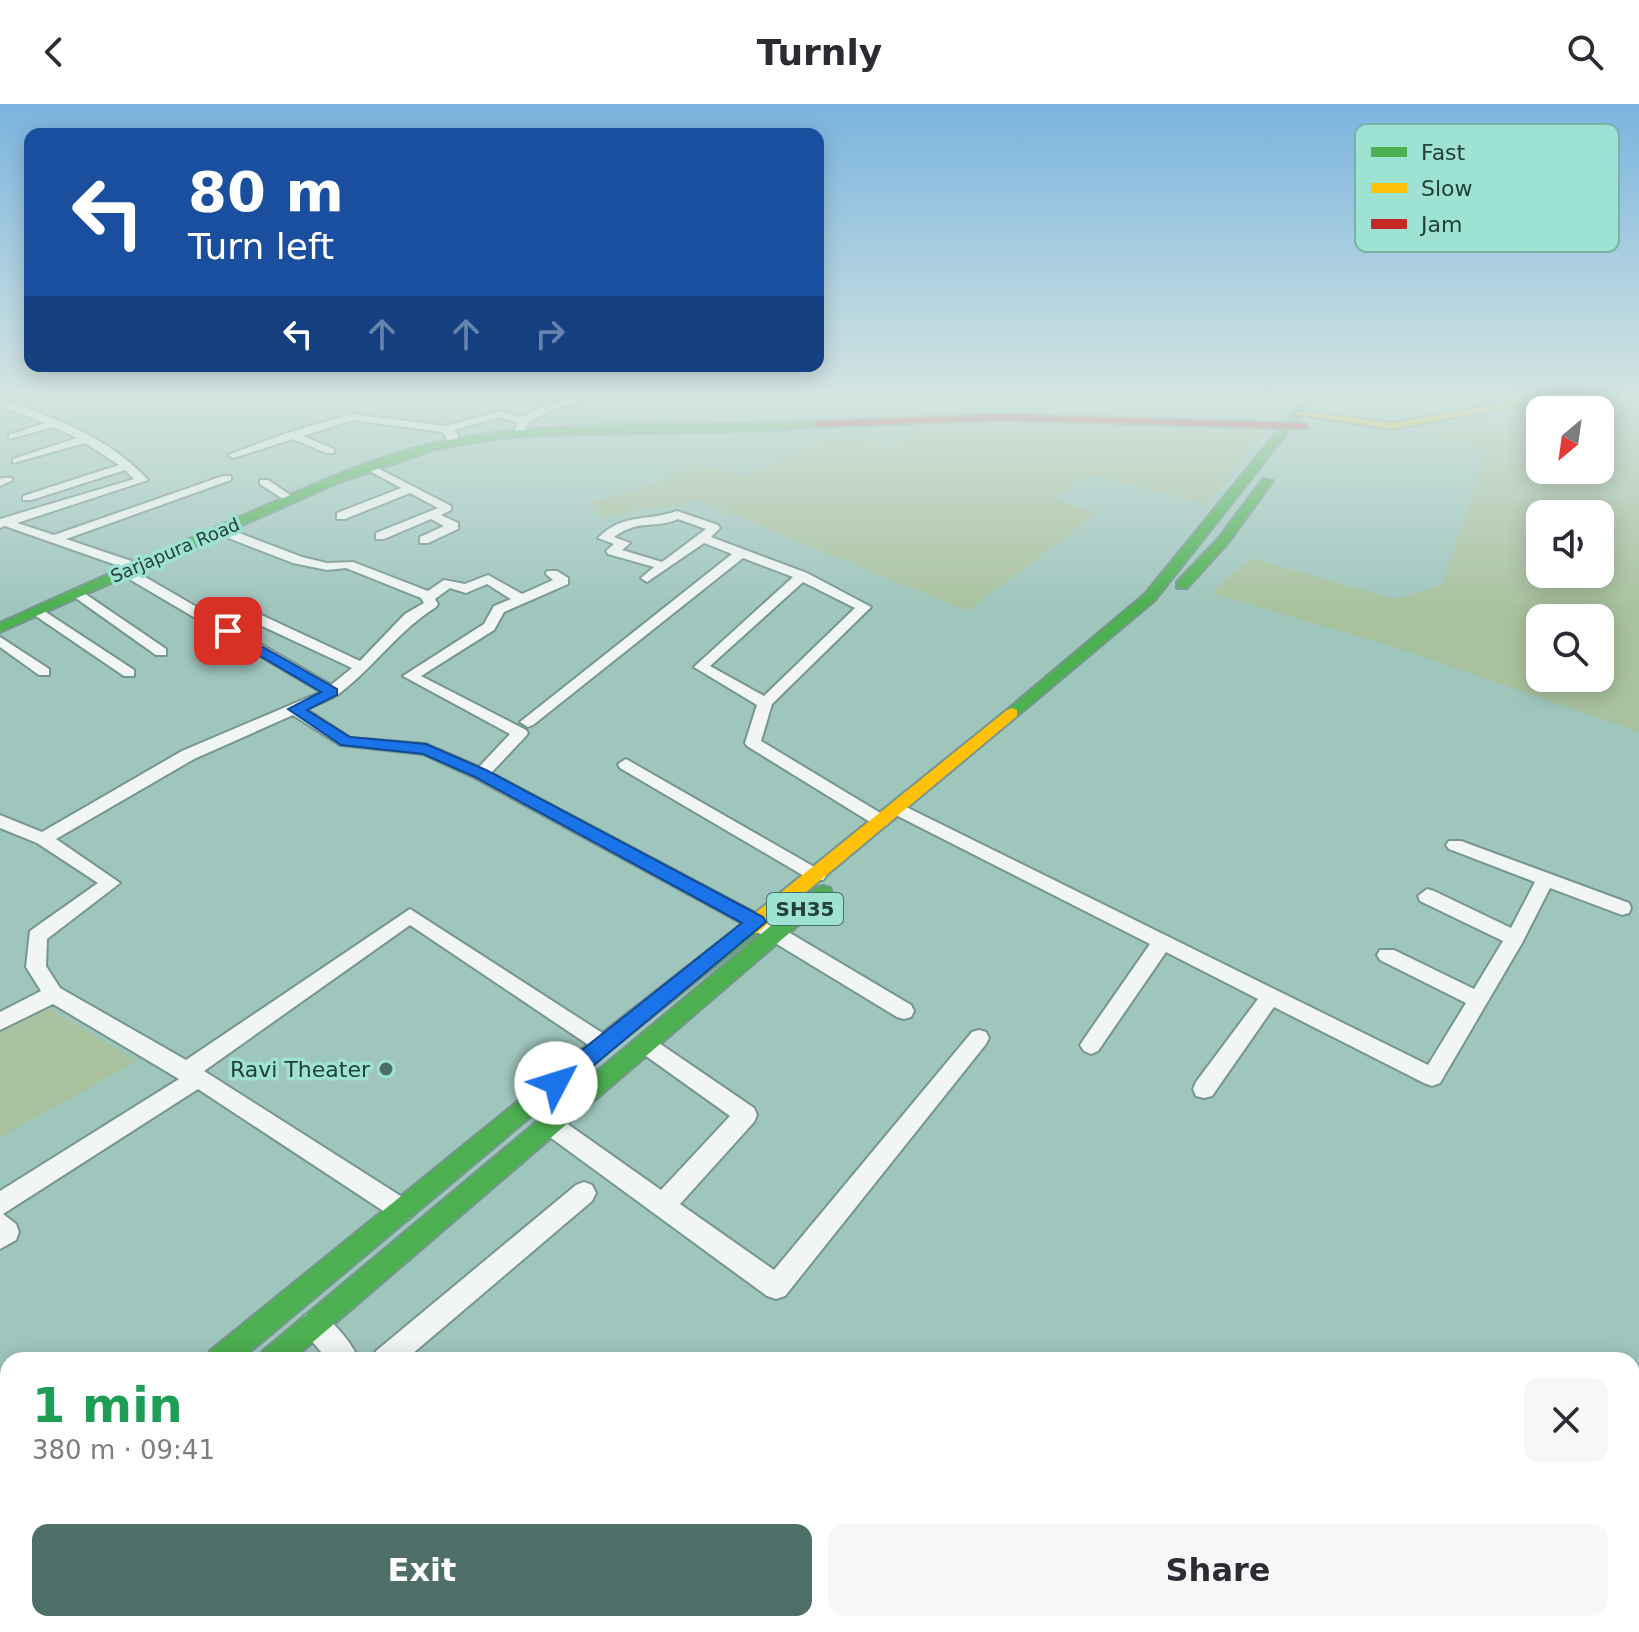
<!DOCTYPE html>
<html lang="en">
<head>
<meta charset="utf-8">
<style>
  body { margin:0; font-family:"DejaVu Sans",sans-serif; background:#f7f7f7; color:#2b2b33; height:100vh; display:flex; flex-direction:column; font-size:30px; white-space:nowrap }
  * { box-sizing:border-box; margin:0 }
  p { font-size:26px; color:#7c7c81 }
  .icon { flex:none; width:44px; height:44px; fill:none; stroke:currentColor; stroke-width:2; stroke-linecap:round; stroke-linejoin:round }
  .map { position:relative; flex:1; overflow:hidden }
  .panel { position:absolute; left:0px; top:1248px; width:1640px; height:280px; display:flex; flex-direction:column; background:#fff; border-radius:24px 24px 0 0; box-shadow:0 4px 20px #0003 }
  .panel>* { flex:none }
  .banner { position:absolute; left:24px; top:24px; width:800px; height:244px; border-radius:16px; box-shadow:0 4px 20px #0003; background:#1a4fa0; color:#fff; overflow:hidden }
  .needle { width:52px; rotate:209deg }
  .tools { position:absolute; left:1526px; top:292px; display:grid; gap:16px }
  .tools a { display:grid; place-items:center; width:88px; height:88px; border-radius:16px; background:#fff; box-shadow:0 4px 20px #0003; font-size:40px }
  .pin { position:absolute; display:grid; place-items:center; width:68px; height:68px; color:#fff; margin:-34px; border-radius:16px; box-shadow:0 4px 12px #0006 }
  .me { position:absolute; width:88px; margin:-44px; rotate:50deg; stroke-linejoin:round; filter:drop-shadow(0 0 6px #0008) }
  .turn { display:flex; align-items:center; gap:28px; height:168px; padding:0 32px; font-size:36px }
  .turn .icon { width:104px; height:104px; stroke-width:2.5 }
  .turn b { display:block; font-size:56px; line-height:68px }
  .lanes { display:flex; align-items:center; height:76px; padding:0 32px; background:#0003; justify-content:center; gap:40px; direction:ltr }
  .lanes .off { opacity:.35 }
  .round { display:grid; place-items:center; flex:none; width:84px; height:84px; border-radius:16px; background:#f7f7f7 }
  .summary { display:flex; align-items:center; justify-content:space-between; height:136px; padding:0 32px }
  h1 { font-size:48px; font-weight:700; line-height:60px; color:#1e9e55 }
  .button { display:flex; gap:16px; margin-top:auto; padding:16px 32px }
  .button a { flex:1; height:92px; border-radius:16px; background:#4e6f67; color:#fff; font-size:32px; font-weight:700; line-height:92px; text-align:center }
  .button a+a { background:#f7f7f7; color:#2b2b33 }
  header { display:flex; justify-content:space-between; align-items:center; height:104px; padding:0 32px; background:#fff; font-size:36px; font-weight:700 }
  .map>svg:first-child { display:block }
  .green { fill:#a9c29e; fill-rule:evenodd }
  .lines { fill:none; stroke-linecap:round; stroke-linejoin:round }
  .street-casing { stroke:#76958e; stroke-width:4 }
  .fast-casing { stroke:#76958e; stroke-width:4 }
  .slow-casing { stroke:#76958e; stroke-width:4 }
  .jam-casing { stroke:#76958e; stroke-width:4 }
  .street { fill:#f1f6f5; fill-rule:evenodd }
  .fast { fill:#4caf50; fill-rule:evenodd }
  .slow { fill:#ffc107; fill-rule:evenodd }
  .jam { fill:#c62828; fill-rule:evenodd }
  .route { fill:#1a73e8; stroke:#114b97; stroke-width:2 }
  .poi-dot { fill:#4e6f67; stroke:#9de2d3; stroke-width:3 }
  .labels { text-anchor:middle; dominant-baseline:central; stroke-width:7; stroke-linejoin:round; paint-order:stroke }
  .far-street-label { font-size:18px; fill:#234039; stroke:#9de2d3 }
  .shield { fill:#9de2d3; stroke:#487167; stroke-width:2 }
  .shield-label { font-size:20px; font-weight:bold; fill:#234039 }
  .poi-label { font-size:22px; fill:#234039; stroke:#9de2d3; text-anchor:end }
  .key { fill:#9de2d3; stroke:#78b1a5; stroke-width:2 }
  .key-label { font-size:22px; fill:#234039 }
</style>
</head>
<body>
<header><svg class="icon" aria-label="back" viewBox="0 0 24 24"><path d="M15 5l-7 7 7 7"/></svg>Turnly<svg class="icon" aria-label="search" viewBox="0 0 24 24"><circle cx="10" cy="10" r="6"/><path d="M15 15l6 6"/></svg></header>
<div class="map">
<svg width="1639" height="1528" viewBox="0 0 1639 1528">
  <rect width="100%" height="100%" fill="#9fc6bd"/>
  <g class="green">
    <path d="M 273,290 L 540,290 L 446,314 L 359,305 L 305,317 Z"/>
    <path d="M 1603,290 L 1639,290 L 1639,628 L 1394,543 L 1211,489 L 1251,454 L 1395,495 L 1442,481 L 1486,349 L 1412,324 L 1482,313 L 1540,321 L 1540,366 L 1600,366 L 1600,306 L 1590,306 L 1597,293 ZM 1600,410 L 1600,470 L 1540,470 L 1540,410 ZM 1540,514 L 1600,514 L 1600,574 L 1540,574 Z"/>
    <path d="M 921,317 L 1267,324 L 1207,400 L 1090,370 L 1053,394 L 1097,409 L 967,507 L 697,396 L 679,403 L 658,403 L 602,414 L 590,400 L 664,376 L 696,360 L 748,371 L 834,330 L 894,342 Z"/>
    <path d="M 49,905 L 137,957 L 0,1033 L 0,927 L 23,914 Z"/>
  </g>
  <g class="lines">
    <g class="street-casing">
      <g id="street">
        <path d="M 585,290 L 601,290 L 550,307 L 528,319 L 524,329 L 519,332 L 514,329 L 517,319 L 500,313 L 454,326 L 458,331 L 458,337 L 453,340 L 449,339 L 443,328 L 353,316 L 303,332 L 334,345 L 334,349 L 326,349 L 293,335 L 233,354 L 228,351 L 287,329 L 352,310 L 446,322 L 500,307 L 522,313 L 542,303 Z"/>
        <path d="M 0,296 C 52,311 111,335 148,376 L 17,419 L 54,431 L 223,372 L 231,372 L 231,376 L 66,435 L 137,459 L 137,465 L 133,466 L 331,581 L 352,564 L 247,515 L 247,509 L 257,509 L 360,557 L 405,510 L 424,499 L 421,494 L 346,464 L 327,466 L 293,459 L 218,430 L 218,424 L 226,424 L 302,453 L 327,459 L 353,458 L 428,487 L 444,476 L 465,480 L 488,471 L 522,490 L 553,476 L 546,470 L 547,467 L 557,467 L 568,474 L 568,480 L 504,508 L 494,526 L 421,572 L 526,626 L 528,629 L 526,632 L 491,669 L 763,813 L 911,901 L 914,907 L 911,913 L 904,915 L 897,913 L 749,823 L 475,674 L 423,650 L 340,641 L 293,611 L 194,655 L 56,735 L 120,779 L 47,835 L 46,862 L 60,884 L 186,956 L 410,805 L 610,934 L 614,940 L 610,946 L 603,949 L 596,946 L 410,821 L 204,967 L 410,1098 L 414,1106 L 410,1114 L 402,1117 L 394,1114 L 198,985 L 3,1110 L 16,1120 L 19,1128 L 16,1136 L 0,1145 L 0,1087 L 179,975 L 53,900 L 0,926 L 0,908 L 41,887 L 26,863 L 30,827 L 98,779 L 37,739 L 0,724 L 0,711 L 42,728 L 182,647 L 321,588 L 119,469 L 118,466 L 122,463 L 5,422 L 0,424 L 0,415 L 134,375 L 125,366 L 31,396 L 23,396 L 23,392 L 119,361 L 85,339 L 13,359 L 13,355 L 77,334 L 54,323 L 9,335 L 9,331 L 45,319 L 0,302 ZM 487,480 L 511,495 L 494,502 L 484,520 L 403,572 L 510,630 L 479,663 L 426,640 L 350,634 L 306,605 C 317,600 330,596 340,589 C 375,562 399,526 436,503 L 438,500 L 435,495 L 450,484 L 466,489 Z"/>
        <path d="M 368,359 L 451,402 L 451,406 L 441,411 L 458,419 L 458,425 L 428,439 L 420,439 L 420,433 L 444,422 L 431,415 L 384,435 L 376,435 L 376,429 L 438,404 L 410,389 L 345,415 L 337,415 L 337,409 L 401,384 L 364,364 L 364,360 Z"/>
        <path d="M 3,374 L 11,374 L 13,376 L 0,382 L 0,375 Z"/>
        <path d="M 260,376 L 268,376 L 296,395 L 286,397 L 260,380 Z"/>
        <path d="M 677,407 L 718,421 L 720,424 L 711,433 L 807,469 L 871,503 L 772,600 L 761,637 L 887,713 L 890,717 L 887,721 L 875,721 L 747,642 L 745,639 L 757,601 L 694,563 L 793,473 L 743,454 L 533,621 L 528,623 L 520,618 L 732,450 L 704,439 L 647,478 L 641,474 L 654,463 L 608,450 L 606,447 L 614,440 L 598,434 C 624,408 647,418 677,407 ZM 678,415 L 706,425 L 662,458 L 622,446 L 630,439 L 614,433 C 640,414 653,426 678,415 ZM 803,478 L 855,504 L 764,592 L 710,562 Z"/>
        <path d="M 78,485 L 166,545 L 166,551 L 156,551 L 73,492 L 73,486 Z"/>
        <path d="M 38,503 L 134,566 L 134,572 L 124,572 L 33,510 L 31,507 Z"/>
        <path d="M 0,533 L 49,565 L 49,571 L 39,571 L 0,543 Z"/>
        <path d="M 626,655 L 823,768 L 826,772 L 823,776 L 811,776 L 620,664 L 618,660 Z"/>
        <path d="M 896,698 L 1428,961 L 1466,899 L 1380,856 L 1377,851 L 1380,846 L 1394,846 L 1474,885 L 1503,837 L 1420,797 L 1418,792 L 1427,785 L 1434,787 L 1511,824 L 1535,778 L 1449,745 L 1446,741 L 1449,737 L 1461,737 L 1629,799 L 1631,804 L 1629,809 L 1622,811 L 1550,784 L 1522,839 L 1440,979 L 1432,982 L 1424,979 L 1274,903 L 1212,992 L 1204,994 L 1196,992 L 1193,985 L 1196,978 L 1258,895 L 1166,848 L 1098,947 L 1091,950 L 1084,947 L 1080,941 L 1084,935 L 1150,840 L 890,708 L 888,704 Z"/>
        <path d="M 979,926 L 986,928 L 989,934 L 986,940 L 785,1192 L 776,1195 L 767,1192 L 543,1028 L 540,1021 L 543,1014 L 551,1011 L 559,1014 L 661,1086 L 730,1012 L 639,947 L 635,941 L 639,935 L 646,932 L 653,935 L 754,1004 L 757,1011 L 754,1018 L 680,1100 L 774,1166 L 972,928 Z"/>
        <path d="M 584,1078 L 592,1081 L 596,1089 L 592,1097 L 405,1256 L 372,1256 L 376,1247 L 576,1081 Z"/>
        <path d="M 314,1207 C 332,1214 352,1239 359,1256 L 328,1256 L 305,1229 L 301,1220 L 305,1211 Z"/>
        <path d="M 1632,1501 L 1639,1504 L 1639,1528 L 1621,1528 L 1618,1520 L 1632,1520 Z"/>
        <path d="M 441,1520 L 477,1520 L 473,1528 L 437,1528 Z"/>
        <path d="M 1047,1520 L 1079,1520 L 1075,1528 L 1043,1528 Z"/>
      </g>
    </g>
    <g class="fast-casing">
      <g id="fast">
        <path d="M 1308,290 L 1318,290 L 1155,496 L 1017,612 L 1007,612 L 1007,606 L 1145,490 Z"/>
        <path d="M 819,317 L 823,318 L 823,322 L 774,326 L 546,331 L 500,334 L 432,346 L 337,379 L 0,528 L 0,519 C 85,480 170,443 256,406 C 321,378 385,347 455,335 C 575,313 698,325 819,317 Z"/>
        <path d="M 1263,375 L 1273,377 L 1227,440 L 1187,484 L 1177,484 L 1177,478 L 1219,434 Z"/>
        <path d="M 823,782 L 830,784 L 832,789 L 830,794 L 292,1256 L 259,1256 L 263,1247 L 816,784 Z"/>
        <path d="M 750,817 L 757,819 L 760,824 L 757,829 L 610,946 L 240,1256 L 206,1256 L 210,1247 L 596,934 L 743,819 Z"/>
        <path d="M 8,1414 L 8,1447 L 0,1450 L 0,1417 Z"/>
        <path d="M 8,1468 L 8,1501 L 0,1504 L 0,1471 Z"/>
      </g>
    </g>
    <g class="slow-casing">
      <g id="slow">
        <path d="M 1556,290 L 1580,290 L 1392,325 L 1294,310 L 1299,307 L 1392,319 Z"/>
        <path d="M 1012,604 L 1017,606 L 1017,612 L 757,829 L 743,829 L 740,824 L 743,819 L 1007,606 Z"/>
      </g>
    </g>
    <g class="jam-casing">
      <path id="jam" d="M 1001,310 L 1304,319 L 1309,322 L 1304,325 L 1001,316 L 819,323 L 814,320 L 819,317 Z"/>
    </g>
    <use href="#street" class="street"/>
    <use href="#fast" class="fast"/>
    <use href="#slow" class="slow"/>
    <use href="#jam" class="jam"/>
  </g>
  <linearGradient id="sky" x2="0" y2="1"><stop stop-color="#7ab4df"/><stop offset="0.58" stop-color="#d4e5e1"/><stop offset="1" stop-color="#d4e5e1" stop-opacity="0"/></linearGradient>
  <rect width="1639" height="504" fill="url(#sky)"/>
  <path class="route" d="M 228,523 L 337,585 L 337,591 L 307,606 L 350,633 L 426,640 L 486,666 L 763,813 L 766,818 L 564,986 L 556,989 L 548,986 L 545,979 L 548,973 L 742,819 L 475,673 L 423,650 L 341,641 L 288,605 L 321,588 L 223,530 L 223,524 Z"/>
  <circle class="poi-dot" cx="386" cy="965" r="8"/>
  <g class="labels">
    <g class="far-street-label">
      <text transform="translate(175 446) rotate(-23)">Sarjapura Road</text>
    </g>
    <rect class="shield" x="767" y="789" width="76" height="32" rx="6"/>
    <g class="shield-label">
      <text x="805" y="805">SH35</text>
    </g>
    <g class="poi-label">
      <text x="370" y="965">Ravi Theater</text>
    </g>
  </g>
  <rect x="1355" y="20" width="264" height="128" rx="12" class="key"/>
  <rect x="1371" y="43" width="36" height="10" fill="#4caf50"/>
  <rect x="1371" y="79" width="36" height="10" fill="#ffc107"/>
  <rect x="1371" y="115" width="36" height="10" fill="#c62828"/>
  <g class="key-label">
    <text x="1421" y="56">Fast</text>
    <text x="1421" y="92">Slow</text>
    <text x="1421" y="128">Jam</text>
  </g>
</svg>
<div class="tools">
<a><svg class="needle" viewBox="-14 -14 28 28"><path d="M0-13l5 13h-10z" fill="#e53935"/><path d="M0 13l5-13h-10z" fill="#7c7c81"/></svg></a>
<a><svg class="icon" aria-label="sound" viewBox="0 0 24 24"><path d="M4 9h4l5-4v14l-5-4H4zM17 9q2 3 0 6"/></svg></a>
<a><svg class="icon" aria-label="search" viewBox="0 0 24 24"><circle cx="10" cy="10" r="6"/><path d="M15 15l6 6"/></svg></a>
</div>
<div class="pin" style="left:228px;top:527px;background:#d93025"><svg class="icon" aria-label="arrive" viewBox="0 0 24 24"><path d="M6 21V4h12l-3 4 3 4H6"/></svg></div>
<svg class="me" style="left:556px;top:979px" viewBox="-20 -20 40 40"><circle r="19" fill="#fff"/><path d="M0-13L10 11 0 6-10 11z" fill="#1a73e8"/></svg>
<div class="banner">
<div class="turn"><svg class="icon" aria-label="left" viewBox="0 0 24 24"><path d="M17 20v-9H6M10 6l-5 5 5 5"/></svg><div><b>80 m</b>Turn left</div></div>
<div class="lanes"><svg class="icon" aria-label="left" viewBox="0 0 24 24"><path d="M17 20v-9H6M10 6l-5 5 5 5"/></svg><svg class="icon off" aria-label="ahead" viewBox="0 0 24 24"><path d="M12 20V5M6 11l6-6 6 6"/></svg><svg class="icon off" aria-label="ahead" viewBox="0 0 24 24"><path d="M12 20V5M6 11l6-6 6 6"/></svg><svg class="icon off" aria-label="right" viewBox="0 0 24 24"><path d="M7 20v-9h11M14 6l5 5-5 5"/></svg></div>
</div>
<section class="panel">
<div class="summary"><div><h1>1 min</h1><p>380 m · 09:41</p></div><a class="round"><svg class="icon" aria-label="close" viewBox="0 0 24 24"><path d="M6 6l12 12M18 6L6 18"/></svg></a></div>
<div class="button"><a>Exit</a><a>Share</a></div>
</section>
</div>
</body>
</html>
